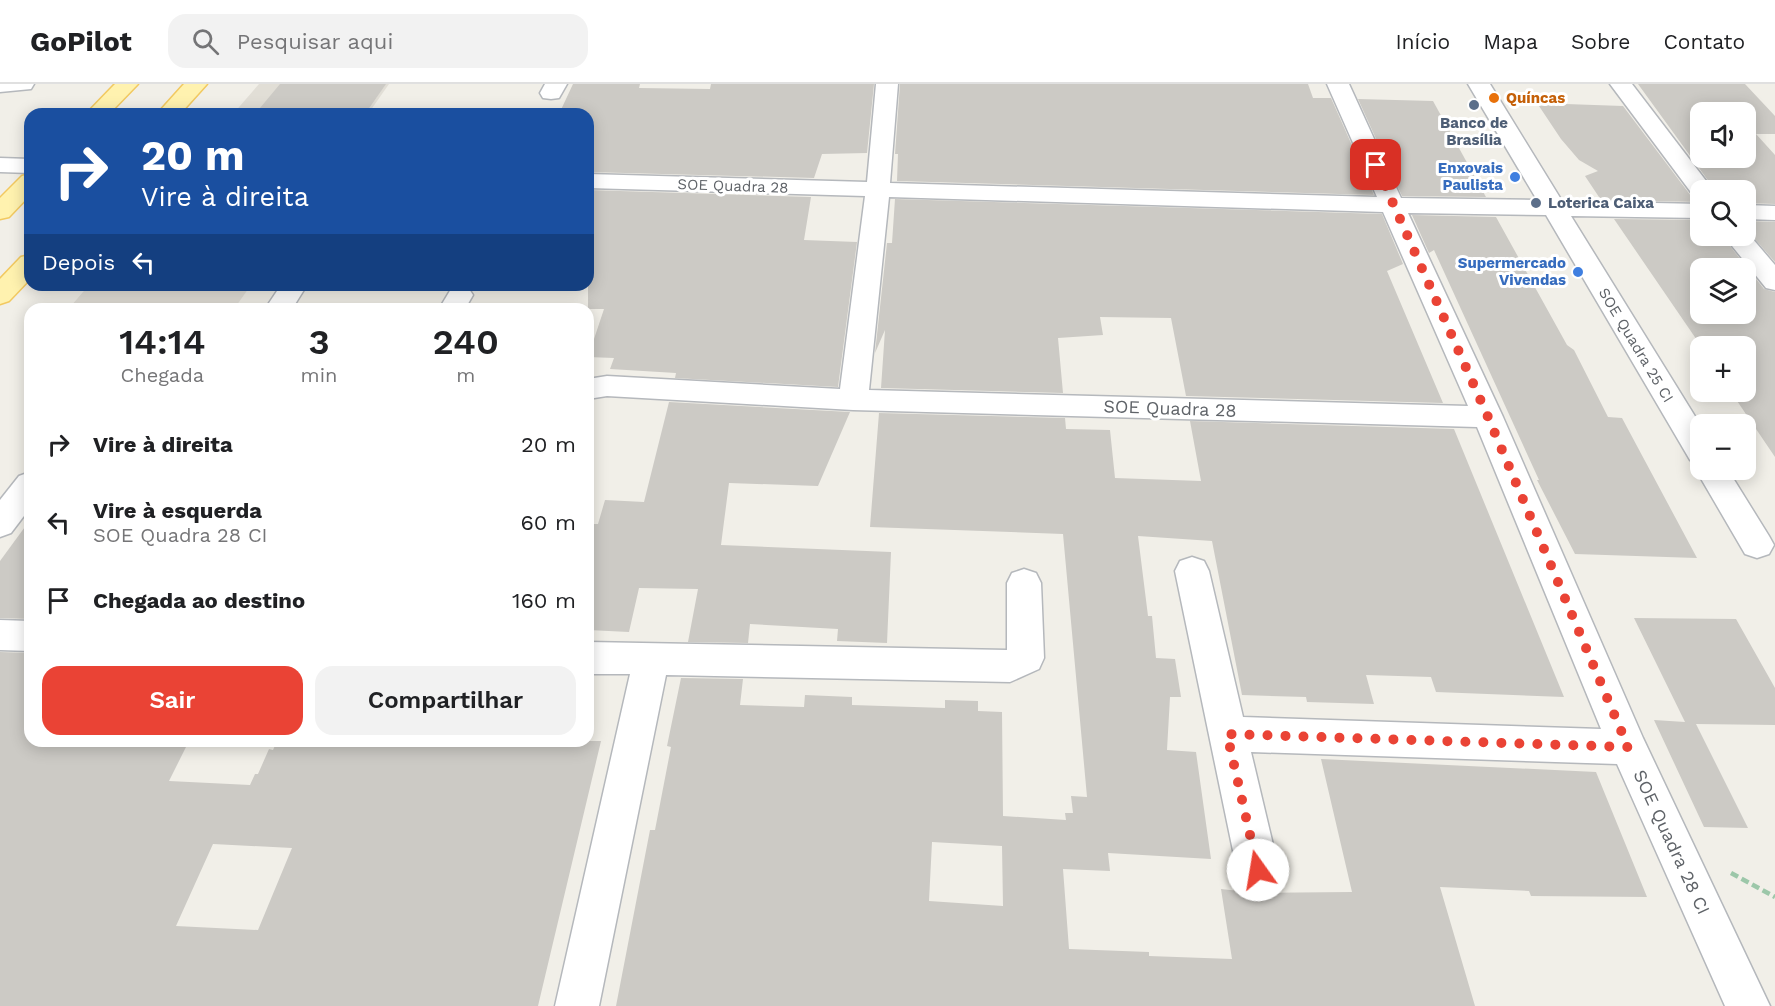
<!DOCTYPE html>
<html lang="pt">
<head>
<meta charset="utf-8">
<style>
  body { margin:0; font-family:"Work Sans",sans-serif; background:#f2f2f2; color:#202124; height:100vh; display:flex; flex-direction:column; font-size:22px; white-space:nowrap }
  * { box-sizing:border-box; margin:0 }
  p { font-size:20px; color:#757577 }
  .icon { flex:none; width:33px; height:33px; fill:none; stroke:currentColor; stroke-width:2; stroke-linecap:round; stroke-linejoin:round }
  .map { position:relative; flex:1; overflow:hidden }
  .drawer { position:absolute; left:24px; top:219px; width:570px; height:444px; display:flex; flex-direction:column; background:#fff; border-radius:18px; box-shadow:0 3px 15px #0003 }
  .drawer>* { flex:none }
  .guide { position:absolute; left:24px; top:24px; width:570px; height:183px; border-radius:18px; box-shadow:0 3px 15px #0003; background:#1a4fa0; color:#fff; overflow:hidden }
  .controls { position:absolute; left:1690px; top:18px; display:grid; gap:12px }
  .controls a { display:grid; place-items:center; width:66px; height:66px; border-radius:12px; background:#fff; box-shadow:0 3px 15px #0003; font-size:30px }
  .pin { position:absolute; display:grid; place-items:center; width:51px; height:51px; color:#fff; margin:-26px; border-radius:12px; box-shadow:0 3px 9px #0006 }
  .me { position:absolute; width:66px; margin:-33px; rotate:347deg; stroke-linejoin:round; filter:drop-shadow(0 0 4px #0008) }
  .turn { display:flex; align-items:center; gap:21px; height:126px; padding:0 18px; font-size:27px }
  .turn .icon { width:78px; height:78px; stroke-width:2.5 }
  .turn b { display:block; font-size:42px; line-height:51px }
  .then { display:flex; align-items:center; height:57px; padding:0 18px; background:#0003; gap:12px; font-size:22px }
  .eta { display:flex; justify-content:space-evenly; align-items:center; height:102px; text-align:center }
  .eta b { font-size:36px; font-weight:600; line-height:42px }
  .primary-button { display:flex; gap:12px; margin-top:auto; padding:12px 18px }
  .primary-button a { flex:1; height:69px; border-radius:18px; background:#ea4335; color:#fff; font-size:24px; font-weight:600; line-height:69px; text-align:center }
  .primary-button a+a { background:#f2f2f2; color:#202124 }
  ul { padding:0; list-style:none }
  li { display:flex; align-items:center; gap:18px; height:78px; padding:0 18px }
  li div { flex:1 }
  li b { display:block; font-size:22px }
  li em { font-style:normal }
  header { display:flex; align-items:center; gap:36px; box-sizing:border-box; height:84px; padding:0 30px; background:#fff; border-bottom:2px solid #e0e0e0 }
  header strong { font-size:28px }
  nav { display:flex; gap:33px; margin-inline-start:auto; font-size:21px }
  .search { width:420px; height:54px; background:#f2f2f2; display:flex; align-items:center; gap:15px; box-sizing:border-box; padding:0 21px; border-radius:18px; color:#757577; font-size:22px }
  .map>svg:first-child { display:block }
  .education { fill:#e1ded6 }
  .building { fill:#cccac5; fill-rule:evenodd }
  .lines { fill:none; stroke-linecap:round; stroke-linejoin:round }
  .minor-casing { stroke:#b5b8bc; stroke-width:3 }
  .major-casing { stroke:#f2c960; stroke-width:3 }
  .path { stroke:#9cc7a9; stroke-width:4.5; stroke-dasharray:8 4; stroke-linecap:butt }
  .minor { fill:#fff; fill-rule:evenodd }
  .major { fill:#fff2af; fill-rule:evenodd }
  .route { stroke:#ea4335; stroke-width:10; stroke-dasharray:0 18 }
  .food-dot { fill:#e8710a; stroke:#fff; stroke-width:2 }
  .service-dot { fill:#5c6f8a; stroke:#fff; stroke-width:2 }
  .shop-dot { fill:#3f7fe0; stroke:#fff; stroke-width:2 }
  .labels { text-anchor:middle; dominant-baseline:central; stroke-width:6; stroke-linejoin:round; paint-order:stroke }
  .far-food-label { font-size:15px; font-weight:bold; fill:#c56008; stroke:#fff; text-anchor:start }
  .far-service-label { font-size:15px; font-weight:bold; fill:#4e5e75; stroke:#fff }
  .far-shop-label { font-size:15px; font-weight:bold; fill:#366cbe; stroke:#fff; text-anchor:end }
  .far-street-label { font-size:15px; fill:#5f6368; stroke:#fff }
  .street-label { font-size:18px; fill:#5f6368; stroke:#fff }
</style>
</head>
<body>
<header>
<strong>GoPilot</strong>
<div class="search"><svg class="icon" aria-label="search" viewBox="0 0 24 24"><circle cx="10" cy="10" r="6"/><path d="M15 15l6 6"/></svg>Pesquisar aqui</div>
<nav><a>Início</a><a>Mapa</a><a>Sobre</a><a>Contato</a></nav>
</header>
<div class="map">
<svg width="1775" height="922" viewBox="0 0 1775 922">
  <rect width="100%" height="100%" fill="#f1efe8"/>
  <g class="education">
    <path d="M 259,0 L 389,0 L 368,30 L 233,30 Z"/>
    <path d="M 89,201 L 251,201 L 234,225 L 71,222 Z"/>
  </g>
  <g class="building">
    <path d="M 280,0 L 386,0 L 365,30 L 255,30 Z"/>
    <path d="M 573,0 L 640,0 L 639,4 L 710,5 L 711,0 L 874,0 L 867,69 L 822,70 L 814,94 L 588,88 L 588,30 L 559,30 Z"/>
    <path d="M 900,0 L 1308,0 L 1313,14 L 1331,14 L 1374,111 L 897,97 L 898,70 L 895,70 Z"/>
    <path d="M 1638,0 L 1745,0 L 1775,32 L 1775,50 L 1756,50 L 1775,71 L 1775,120 L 1746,119 L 1746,106 L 1715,106 ZM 1701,28 L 1746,28 L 1746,74 L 1701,74 Z"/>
    <path d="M 1358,15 L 1433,17 L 1486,113 L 1402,112 Z"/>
    <path d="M 1537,19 L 1623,22 L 1691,112 L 1701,115 L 1701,118 L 1601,116 L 1585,92 L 1598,87 L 1579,76 L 1561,55 Z"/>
    <path d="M 588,106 L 811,113 L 804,156 L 857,158 L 838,303 L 675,294 L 676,289 L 610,285 L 614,274 L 588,273 L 604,225 L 588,225 Z"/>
    <path d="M 895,115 L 1382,130 L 1403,180 L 1387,187 L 1443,319 L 1186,312 L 1171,234 L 1100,233 L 1103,251 L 1058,254 L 1063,309 L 881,304 L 885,246 L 875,269 L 887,159 L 892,159 Z"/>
    <path d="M 1412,131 L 1496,133 L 1567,261 L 1574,266 L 1608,333 L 1622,334 L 1697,474 L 1575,470 L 1537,396 L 1539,396 L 1434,166 L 1429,169 Z"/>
    <path d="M 1614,135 L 1701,136 L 1701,152 L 1722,152 L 1764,205 L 1775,208 L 1775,373 L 1731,308 L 1746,308 L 1746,262 L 1701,262 ZM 1701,184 L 1746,184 L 1746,230 L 1701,230 Z"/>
    <path d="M 1746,137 L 1775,138 L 1775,178 L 1746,145 Z"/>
    <path d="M 669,318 L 850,328 L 818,402 L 729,399 L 721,461 L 891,468 L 887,559 L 837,557 L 838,545 L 750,540 L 748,559 L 688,558 L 698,505 L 639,504 L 629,548 L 588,546 L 588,440 L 598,440 L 605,416 L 644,418 Z"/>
    <path d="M 879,329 L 1065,334 L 1066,345 L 1110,346 L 1115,394 L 1201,397 L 1190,337 L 1454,345 L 1564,613 L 1436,608 L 1431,593 L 1366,591 L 1374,620 L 1307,618 L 1306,613 L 1242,611 L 1212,457 L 1138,452 L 1148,532 L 1152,532 L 1156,574 L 1175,575 L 1181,613 L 1170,613 L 1167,666 L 1196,668 L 1211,775 L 1108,769 L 1110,787 L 1063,785 L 1069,865 L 1149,868 L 1149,872 L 1232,875 L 1221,805 L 1257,809 L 1352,808 L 1321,675 L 1596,688 L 1647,813 L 1531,812 L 1529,807 L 1440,803 L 1475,922 L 616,922 L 650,746 L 655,746 L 671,663 L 667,662 L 681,594 L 743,595 L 740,621 L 804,623 L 805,611 L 852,613 L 852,621 L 945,624 L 945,616 L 978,617 L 978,627 L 1002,628 L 1003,732 L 1066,736 L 1065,729 L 1073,729 L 1071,712 L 1087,713 L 1063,450 L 870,443 ZM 932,758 L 1002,762 L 1003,822 L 929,817 Z"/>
    <path d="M 30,436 L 30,535 L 0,534 L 0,477 Z"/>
    <path d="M 1634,534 L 1736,535 L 1775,604 L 1775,641 L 1696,640 L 1748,744 L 1704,743 L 1654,636 L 1685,638 Z"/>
    <path d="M 0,568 L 30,569 L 30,657 L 189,657 L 169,697 L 250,701 L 255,690 L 258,690 L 269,665 L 273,666 L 277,657 L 601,657 L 538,922 L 0,922 ZM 213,760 L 292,764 L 258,846 L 176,842 Z"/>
  </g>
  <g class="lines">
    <g class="minor-casing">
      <g id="minor">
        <path d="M 0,0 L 34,0 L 31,5 L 0,8 Z"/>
        <path d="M 545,0 L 567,0 L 559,14 L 551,15 L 543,14 L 540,9 Z"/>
        <path d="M 876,0 L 898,0 L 890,99 L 1377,113 L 1327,0 L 1349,0 L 1401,114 L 1537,116 L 1468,0 L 1490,0 L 1562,117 L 1701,120 L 1701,134 L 1571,132 L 1701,342 L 1701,386 L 1728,386 L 1769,452 L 1774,461 L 1769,470 L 1757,474 L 1745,470 L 1696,386 L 1700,379 L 1690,376 L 1546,131 L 1408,129 L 1503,333 L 1643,654 L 1770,922 L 1725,922 L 1617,680 L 1251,668 L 1279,786 L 1273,801 L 1258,807 L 1243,801 L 1237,786 L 1175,487 L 1180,477 L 1192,473 L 1204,477 L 1209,487 L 1243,633 L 1601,645 L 1477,343 L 853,326 L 607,312 L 588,315 L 588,295 L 607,292 L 840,305 L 865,112 L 588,104 L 588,90 L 867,98 ZM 889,113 L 1383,128 L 1468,322 L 869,306 Z"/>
        <path d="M 1610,0 L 1632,0 L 1713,106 L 1701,106 L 1701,113 L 1693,111 Z"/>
        <path d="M 0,74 L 30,75 L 30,89 L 0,88 Z"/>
        <path d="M 1746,121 L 1775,122 L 1775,136 L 1746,135 Z"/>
        <path d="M 1746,147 L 1775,181 L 1775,206 L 1766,204 L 1724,152 L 1746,152 Z"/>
        <path d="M 281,201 L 307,201 L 292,225 L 265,225 Z"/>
        <path d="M 460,202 L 469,205 L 473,211 L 465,225 L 439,225 L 451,205 Z"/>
        <path d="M 30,388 L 30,424 L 11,449 L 0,453 L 0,416 L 19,392 Z"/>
        <path d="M 1024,485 L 1036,489 L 1041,499 L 1044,574 L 1039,585 L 1010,598 L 666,591 L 599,922 L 555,922 L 630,590 L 588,590 L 588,558 L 1007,566 L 1007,499 L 1012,489 Z"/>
        <path d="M 0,536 L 30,537 L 30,567 L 0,566 Z"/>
      </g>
    </g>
    <g class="major-casing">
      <g id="major">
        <path d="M 115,0 L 138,0 L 109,30 L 86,30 Z"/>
        <path d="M 184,0 L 207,0 L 180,30 L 157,30 Z"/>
        <path d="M 30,90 L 30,111 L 9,133 L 0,135 L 0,114 L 22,92 Z"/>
        <path d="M 30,171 L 30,195 L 9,217 L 0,220 L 0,195 L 21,173 Z"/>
      </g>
    </g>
    <path class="path" d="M 1731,789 L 1775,813"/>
    <use href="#minor" class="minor"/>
    <use href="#major" class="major"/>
  </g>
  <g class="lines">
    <path class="route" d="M 1258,786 L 1227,650 L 1628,663 L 1488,333 L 1376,81"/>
  </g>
  <circle class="food-dot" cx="1494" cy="14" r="6"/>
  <g class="service-dot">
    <circle cx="1474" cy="21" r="6"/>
    <circle cx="1536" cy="119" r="6"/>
  </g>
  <g class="shop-dot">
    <circle cx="1515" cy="93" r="6"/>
    <circle cx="1578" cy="188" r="6"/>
  </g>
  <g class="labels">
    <g class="far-food-label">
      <text x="1506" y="14">Quíncas</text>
    </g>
    <g class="far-service-label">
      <text x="1474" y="39">Banco de<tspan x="1474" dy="17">Brasília</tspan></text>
      <text x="1548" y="119" text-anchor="start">Loterica Caixa</text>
    </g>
    <g class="far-shop-label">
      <text x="1503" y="84">Enxovais<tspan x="1503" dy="17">Paulista</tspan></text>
      <text x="1566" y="179">Supermercado<tspan x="1566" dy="17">Vivendas</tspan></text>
    </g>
    <g class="far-street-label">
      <text transform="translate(733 102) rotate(2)">SOE Quadra 28</text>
      <text transform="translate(1636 261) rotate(59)">SOE Quadra 25 CI</text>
    </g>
    <g class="street-label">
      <text transform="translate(1170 324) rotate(2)">SOE Quadra 28</text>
      <text transform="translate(1672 758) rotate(65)">SOE Quadra 28 CI</text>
    </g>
  </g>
</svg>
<div class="controls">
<a><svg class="icon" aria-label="sound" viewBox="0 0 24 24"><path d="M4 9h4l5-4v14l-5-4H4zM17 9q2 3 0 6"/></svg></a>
<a><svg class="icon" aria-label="search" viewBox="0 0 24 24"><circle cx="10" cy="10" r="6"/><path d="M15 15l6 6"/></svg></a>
<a><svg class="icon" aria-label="layers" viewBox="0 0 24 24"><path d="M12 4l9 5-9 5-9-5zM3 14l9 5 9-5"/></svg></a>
<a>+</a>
<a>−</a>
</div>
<div class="pin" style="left:1376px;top:81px;background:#d93025"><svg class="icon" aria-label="arrive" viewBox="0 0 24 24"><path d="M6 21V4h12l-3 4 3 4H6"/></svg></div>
<svg class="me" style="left:1258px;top:786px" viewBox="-20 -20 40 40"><circle r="19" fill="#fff"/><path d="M0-13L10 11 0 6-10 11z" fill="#ea4335"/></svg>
<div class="guide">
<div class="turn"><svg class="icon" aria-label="right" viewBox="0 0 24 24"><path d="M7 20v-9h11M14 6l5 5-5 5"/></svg><div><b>20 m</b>Vire à direita</div></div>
<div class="then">Depois<svg class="icon" aria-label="left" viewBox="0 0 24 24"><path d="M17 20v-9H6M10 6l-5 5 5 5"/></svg></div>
</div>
<section class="drawer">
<div class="eta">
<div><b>14:14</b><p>Chegada</p></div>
<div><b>3</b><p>min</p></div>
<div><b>240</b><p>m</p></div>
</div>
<ul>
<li><svg class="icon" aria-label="right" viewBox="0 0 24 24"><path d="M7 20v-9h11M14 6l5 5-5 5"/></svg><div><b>Vire à direita</b></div><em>20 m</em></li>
<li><svg class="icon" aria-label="left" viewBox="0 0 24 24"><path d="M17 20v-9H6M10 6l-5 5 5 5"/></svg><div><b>Vire à esquerda</b><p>SOE Quadra 28 CI</p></div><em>60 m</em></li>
<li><svg class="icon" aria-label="arrive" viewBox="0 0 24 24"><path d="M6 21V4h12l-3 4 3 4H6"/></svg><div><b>Chegada ao destino</b></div><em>160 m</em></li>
</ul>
<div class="primary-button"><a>Sair</a><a>Compartilhar</a></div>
</section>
</div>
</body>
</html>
